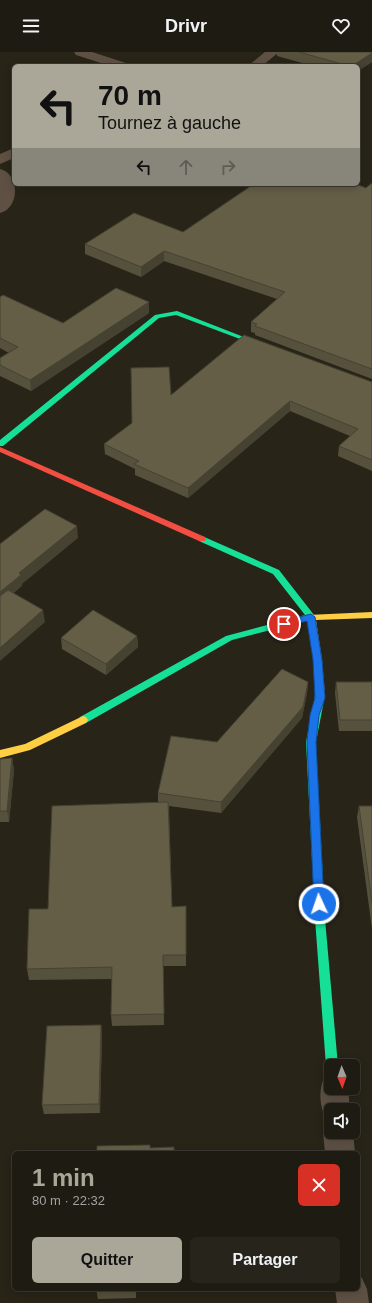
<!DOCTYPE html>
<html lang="fr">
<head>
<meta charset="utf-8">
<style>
  body { margin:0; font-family:Helvetica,sans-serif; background:#26241b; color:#f1f3f6; height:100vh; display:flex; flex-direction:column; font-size:15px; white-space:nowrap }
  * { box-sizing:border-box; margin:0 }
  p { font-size:13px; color:#a1a19f }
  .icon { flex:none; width:22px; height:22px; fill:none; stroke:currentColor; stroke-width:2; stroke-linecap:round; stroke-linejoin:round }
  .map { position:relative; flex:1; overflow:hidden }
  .side { position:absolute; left:12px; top:1099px; width:348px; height:140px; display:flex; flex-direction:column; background:#1e1b12; border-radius:6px; box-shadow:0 2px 10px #0003,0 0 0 1px #3c3932 }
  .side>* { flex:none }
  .guide { position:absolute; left:12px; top:12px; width:348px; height:122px; border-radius:6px; box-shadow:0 2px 10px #0003,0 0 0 1px #3c3932; background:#aaa799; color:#111; overflow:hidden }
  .needle { width:26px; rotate:178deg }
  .buttons { position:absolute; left:324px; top:1007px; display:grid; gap:8px }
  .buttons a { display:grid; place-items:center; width:36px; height:36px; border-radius:6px; background:#1e1b12; box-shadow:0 2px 10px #0003,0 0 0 1px #3c3932; font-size:20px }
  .pin { position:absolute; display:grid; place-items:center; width:34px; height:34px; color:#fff; margin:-17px; border:2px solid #fff; border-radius:50%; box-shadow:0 1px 4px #0007 }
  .me { position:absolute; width:44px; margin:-22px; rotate:357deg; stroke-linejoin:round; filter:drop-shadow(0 0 3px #0008) }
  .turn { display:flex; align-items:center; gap:14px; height:84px; padding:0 20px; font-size:18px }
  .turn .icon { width:52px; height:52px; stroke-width:2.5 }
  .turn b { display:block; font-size:28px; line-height:34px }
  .lanes { display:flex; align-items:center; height:38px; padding:0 20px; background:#0003; justify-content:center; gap:20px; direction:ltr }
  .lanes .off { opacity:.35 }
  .round { display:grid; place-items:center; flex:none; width:42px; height:42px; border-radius:6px; background:#26241b }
  .summary { display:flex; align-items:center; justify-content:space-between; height:68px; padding:0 20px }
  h1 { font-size:24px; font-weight:600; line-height:30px; color:#aaa799 }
  .button { display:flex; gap:8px; margin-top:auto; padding:8px 20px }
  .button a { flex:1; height:46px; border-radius:6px; background:#aaa799; color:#111; font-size:16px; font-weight:600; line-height:46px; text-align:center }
  .button a+a { background:#26241b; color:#f1f3f6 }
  header { display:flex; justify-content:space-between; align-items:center; height:52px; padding:0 20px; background:#1e1b12; font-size:18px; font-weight:600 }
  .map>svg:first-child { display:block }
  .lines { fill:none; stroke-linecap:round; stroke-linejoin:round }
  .street { fill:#5e5144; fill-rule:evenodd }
  .fast { fill:#16e098; fill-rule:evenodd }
  .slow { fill:#ffcf43; fill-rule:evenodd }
  .jam { fill:#f24e42; fill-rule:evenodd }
  .wall { fill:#56513d }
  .shaded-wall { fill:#464232 }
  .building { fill:#645e47; stroke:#464232 }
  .route { fill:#1a73e8; stroke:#114b97 }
</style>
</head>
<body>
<header><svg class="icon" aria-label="menu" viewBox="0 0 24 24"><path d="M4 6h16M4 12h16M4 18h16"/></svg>Drivr<svg class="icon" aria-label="heart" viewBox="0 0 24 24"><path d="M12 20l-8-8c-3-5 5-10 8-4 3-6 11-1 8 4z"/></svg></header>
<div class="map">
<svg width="372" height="1251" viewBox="0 0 372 1251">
  <rect width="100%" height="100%" fill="#282418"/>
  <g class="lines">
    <g class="street">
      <path d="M 74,0 L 92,0 L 126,11 L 128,14 L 110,14 L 76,3 Z"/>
      <path d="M 265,0 L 279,0 L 262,14 L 248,14 Z"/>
      <path d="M 14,96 L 14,106 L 0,112 L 0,102 Z"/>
      <path d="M 0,117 C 20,122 20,156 0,161 Z"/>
      <path d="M 331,1024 L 331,1036 L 348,1036 L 350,1058 L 331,1058 L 331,1080 L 353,1080 L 355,1101 L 325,1101 L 323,1080 L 329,1069 L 326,1068 C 320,1054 318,1040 324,1026 Z"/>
      <path d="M 358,1224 L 362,1226 L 367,1237 L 369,1251 L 337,1251 L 335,1237 L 358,1237 Z"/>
    </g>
    <g class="fast">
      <path d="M 177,259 L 272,296 L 271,297 L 267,297 L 176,263 L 159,266 L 3,394 L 0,394 L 0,388 L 155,263 Z"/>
      <path d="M 202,484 L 279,518 L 314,563 L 315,565 L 314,567 L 232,588 L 86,671 L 80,671 L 78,668 L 80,665 L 226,584 L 305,563 L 273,522 L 199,489 L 198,487 L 199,485 Z"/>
      <path d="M 320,640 L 323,641 L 325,643 L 316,690 L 325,867 L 338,1014 L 331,1014 L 331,1019 L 328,1018 L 326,1014 L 315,867 L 306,690 L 315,643 L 317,641 Z"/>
    </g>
    <g class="slow">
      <path d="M 372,560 L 372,566 L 316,568 L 322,608 L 325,643 L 323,645 L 317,645 L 314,608 L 307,565 L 308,563 Z"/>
      <path d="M 83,664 L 86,665 L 88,668 L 86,671 L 30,698 L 0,706 L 0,698 L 25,692 Z"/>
    </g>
    <path class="jam" d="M 0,395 L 205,485 L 206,487 L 205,489 L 199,489 L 0,400 Z"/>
  </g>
  <g class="wall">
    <path d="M 277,0 L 372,0 L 372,10 L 358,19 L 358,14 L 313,14 L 277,4 Z"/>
    <path d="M 372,131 L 372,327 L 255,283 L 255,281 L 251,280 L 251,270 L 277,247 L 164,209 L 141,225 L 85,202 L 85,192 L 183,180 L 366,136 Z"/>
    <path d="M 0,245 L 63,271 L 149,250 L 149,261 L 31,339 L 0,324 L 0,306 L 9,301 L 0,296 Z"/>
    <path d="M 372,330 L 372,419 L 338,404 L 339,394 L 350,384 L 290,359 L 188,446 L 135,423 L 135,417 L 105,402 L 104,392 L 171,343 Z"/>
    <path d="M 137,584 L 138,595 L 106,623 L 62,597 L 61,586 Z"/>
    <path d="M 308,630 L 307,641 L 302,666 L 221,761 L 169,754 L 172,855 L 186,854 L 186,914 L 163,914 L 164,973 L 112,974 L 111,963 L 112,927 L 29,928 L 27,917 L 158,751 L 158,741 L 217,690 Z"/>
    <path d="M 336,630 L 372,630 L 372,679 L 339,679 L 335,641 Z"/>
    <path d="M 12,706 L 14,718 L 9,770 L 0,770 L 0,707 Z"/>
    <path d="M 359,754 L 372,754 L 372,877 L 357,765 Z"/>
    <path d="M 101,973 L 102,983 L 100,1061 L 44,1062 L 42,1053 Z"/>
    <path d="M 96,1237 L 136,1237 L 136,1246 L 98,1247 Z"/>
  </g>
  <g class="shaded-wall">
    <path d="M 372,1 L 372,10 L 358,19 L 358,14 L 352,14 Z"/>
    <path d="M 164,199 L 164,209 L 141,225 L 141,215 Z"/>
    <path d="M 149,250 L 149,261 L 31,339 L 30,328 Z"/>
    <path d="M 290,349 L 290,359 L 188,446 L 188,436 Z"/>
    <path d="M 77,474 L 78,486 L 22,532 L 22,534 L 0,553 L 0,540 L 19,521 Z"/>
    <path d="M 43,558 L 45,570 L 0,609 L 0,596 Z"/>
    <path d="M 137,584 L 138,595 L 106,623 L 106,612 Z"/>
    <path d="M 308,630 L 307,641 L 302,666 L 221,761 L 221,750 Z"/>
    <path d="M 12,706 L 14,718 L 9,770 L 7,759 Z"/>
    <path d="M 101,973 L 102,983 L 100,1061 L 99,1052 Z"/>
  </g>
  <g class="building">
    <path d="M 299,0 L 372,0 L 372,1 L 352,14 L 349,14 Z"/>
    <path d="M 372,131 L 372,317 L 255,274 L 257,272 L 251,270 L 285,240 L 164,199 L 141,215 L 85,192 L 134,161 L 183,180 L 254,132 L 356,132 L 366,136 Z"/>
    <path d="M 116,236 L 149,250 L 30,328 L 0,313 L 0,306 L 18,295 L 0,286 L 0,245 L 3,243 L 63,271 Z"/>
    <path d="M 244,283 L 372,330 L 372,408 L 339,394 L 358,377 L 290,349 L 188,436 L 134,412 L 139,409 L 104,392 L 132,371 L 131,316 L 169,315 L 171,343 Z"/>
    <path d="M 45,457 L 77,474 L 19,521 L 21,523 L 0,540 L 0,492 Z"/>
    <path d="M 8,538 L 43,558 L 0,596 L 0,544 Z"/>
    <path d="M 93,558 L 137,584 L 106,612 L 61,586 Z"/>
    <path d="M 282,617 L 308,630 L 303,655 L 221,750 L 158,741 L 171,684 L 217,690 Z"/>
    <path d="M 336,630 L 372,630 L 372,668 L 340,668 Z"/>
    <path d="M 12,706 L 7,759 L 0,759 L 0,707 Z"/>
    <path d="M 168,750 L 172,855 L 186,854 L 186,903 L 163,903 L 164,962 L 111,963 L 112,915 L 27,917 L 29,857 L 48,857 L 52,754 Z"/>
    <path d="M 359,754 L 372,754 L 372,851 Z"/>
    <path d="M 101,973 L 99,1052 L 42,1053 L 47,974 Z"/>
    <path d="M 150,1093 L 150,1096 L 174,1095 L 174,1101 L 97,1101 L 97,1094 Z"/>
    <path d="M 308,1099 L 309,1101 L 253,1101 Z"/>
    <rect x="96" y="1237" width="39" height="2"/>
  </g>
  <path class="route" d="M 311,562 L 315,565 L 322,608 L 325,646 L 319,663 L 316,690 L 324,852 L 323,855 L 319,856 L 315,855 L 314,852 L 307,690 L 310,663 L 315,646 L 313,608 L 307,569 L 284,575 L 279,572 L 280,570 Z"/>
</svg>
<div class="buttons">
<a><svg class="needle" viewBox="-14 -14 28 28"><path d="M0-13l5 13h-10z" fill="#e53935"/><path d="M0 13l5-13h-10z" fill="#a1a19f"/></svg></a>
<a><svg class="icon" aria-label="sound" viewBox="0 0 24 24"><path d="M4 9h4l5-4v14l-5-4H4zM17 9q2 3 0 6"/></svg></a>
</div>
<div class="pin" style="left:284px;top:572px;background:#d93025"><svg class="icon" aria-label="arrive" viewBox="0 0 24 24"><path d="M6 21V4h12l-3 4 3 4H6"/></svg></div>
<svg class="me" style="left:319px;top:852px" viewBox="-20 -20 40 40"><circle r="17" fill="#1a73e8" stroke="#fff" stroke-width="3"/><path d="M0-11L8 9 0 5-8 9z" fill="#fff"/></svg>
<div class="guide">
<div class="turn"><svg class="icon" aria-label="left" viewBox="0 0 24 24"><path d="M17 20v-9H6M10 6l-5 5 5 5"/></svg><div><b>70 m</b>Tournez à gauche</div></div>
<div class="lanes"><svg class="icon" aria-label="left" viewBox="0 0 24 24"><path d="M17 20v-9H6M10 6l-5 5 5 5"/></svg><svg class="icon off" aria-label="ahead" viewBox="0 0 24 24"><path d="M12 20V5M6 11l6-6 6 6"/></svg><svg class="icon off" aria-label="right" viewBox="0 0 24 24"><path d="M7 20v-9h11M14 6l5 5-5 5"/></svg></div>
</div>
<section class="side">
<div class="summary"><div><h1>1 min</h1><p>80 m · 22:32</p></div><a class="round" style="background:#d93025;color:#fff"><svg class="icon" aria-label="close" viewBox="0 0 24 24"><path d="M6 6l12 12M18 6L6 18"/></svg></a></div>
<div class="button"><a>Quitter</a><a>Partager</a></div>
</section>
</div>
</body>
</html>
